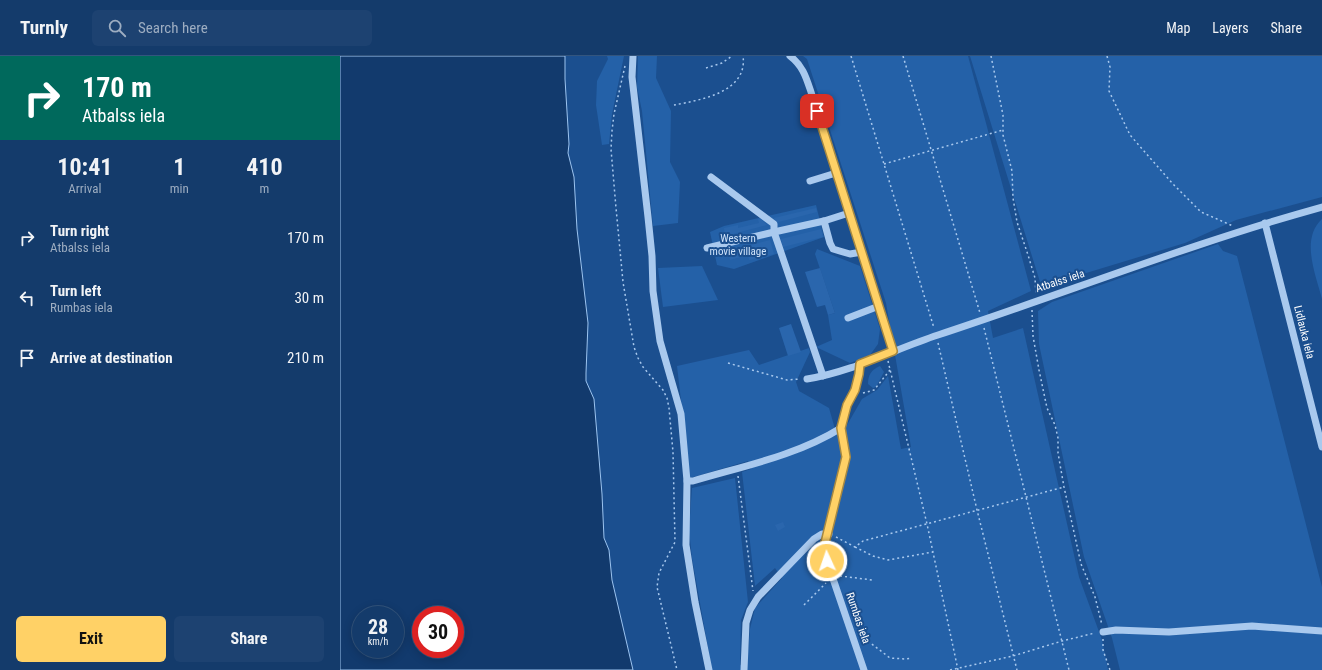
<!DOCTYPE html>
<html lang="en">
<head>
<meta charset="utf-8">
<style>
  body { margin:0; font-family:"Roboto Condensed",sans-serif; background:#1d4271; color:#f1f3f6; height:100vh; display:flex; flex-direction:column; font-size:15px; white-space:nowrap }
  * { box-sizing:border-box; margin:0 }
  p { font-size:13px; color:#9dadc1 }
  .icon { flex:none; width:22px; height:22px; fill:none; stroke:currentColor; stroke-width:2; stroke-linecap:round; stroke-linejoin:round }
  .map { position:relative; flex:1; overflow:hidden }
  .details { display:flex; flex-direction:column; background:#143b6b; width:340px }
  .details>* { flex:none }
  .hud { background:#00695c; color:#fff; overflow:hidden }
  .speed { position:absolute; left:12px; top:550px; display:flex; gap:8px; font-size:20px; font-weight:700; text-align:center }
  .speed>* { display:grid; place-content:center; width:52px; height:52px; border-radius:50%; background:#143b6b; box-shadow:0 2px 10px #0003,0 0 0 1px #33557e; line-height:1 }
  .speed small { font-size:10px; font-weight:400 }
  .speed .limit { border:6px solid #d22; background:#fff; color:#111 }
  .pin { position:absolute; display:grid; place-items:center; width:34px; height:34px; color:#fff; margin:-17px; border-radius:8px; box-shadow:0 2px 6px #0006 }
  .me { position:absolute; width:44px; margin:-22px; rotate:357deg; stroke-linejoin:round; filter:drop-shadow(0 0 3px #0008) }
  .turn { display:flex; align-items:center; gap:14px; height:84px; padding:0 16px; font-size:18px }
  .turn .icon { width:52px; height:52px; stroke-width:2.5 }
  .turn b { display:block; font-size:28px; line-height:34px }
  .eta { display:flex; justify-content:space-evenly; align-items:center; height:68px; text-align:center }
  .eta b { font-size:24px; font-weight:700; line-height:28px }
  .primary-button { display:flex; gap:8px; margin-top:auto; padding:8px 16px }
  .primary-button a { flex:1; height:46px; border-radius:6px; background:#ffd166; color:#111; font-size:16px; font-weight:700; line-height:46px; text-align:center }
  .primary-button a+a { background:#1d4271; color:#f1f3f6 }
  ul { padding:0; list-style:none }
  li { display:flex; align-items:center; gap:12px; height:60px; padding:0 16px }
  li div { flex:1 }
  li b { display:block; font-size:15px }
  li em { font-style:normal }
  header { display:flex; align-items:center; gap:24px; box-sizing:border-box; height:56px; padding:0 20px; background:#143b6b; border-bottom:1px solid #33557e }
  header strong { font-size:19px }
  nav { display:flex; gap:22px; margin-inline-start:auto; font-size:14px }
  .search { width:280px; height:36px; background:#1d4271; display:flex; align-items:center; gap:10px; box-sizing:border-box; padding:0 14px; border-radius:6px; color:#9dadc1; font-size:15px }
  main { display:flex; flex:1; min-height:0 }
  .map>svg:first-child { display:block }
  .green { fill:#2461a8 }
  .water { fill:#123a6d; stroke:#9cc4f0; fill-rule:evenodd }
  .building { fill:#2a66ad }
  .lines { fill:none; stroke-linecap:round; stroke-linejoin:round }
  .path { stroke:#a9c9ee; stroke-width:1.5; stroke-dasharray:2 3; stroke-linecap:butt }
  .minor { stroke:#a9c9ee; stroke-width:7 }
  .route-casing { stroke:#a68842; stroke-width:10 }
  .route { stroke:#ffd166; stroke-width:7 }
  .labels { text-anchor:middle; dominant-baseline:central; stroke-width:4; stroke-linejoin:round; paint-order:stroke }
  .park-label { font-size:11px; fill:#cfe3fa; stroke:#1b4f8f }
  .street-label { font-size:11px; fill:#fff; stroke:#1b4f8f }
</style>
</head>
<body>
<header>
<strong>Turnly</strong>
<div class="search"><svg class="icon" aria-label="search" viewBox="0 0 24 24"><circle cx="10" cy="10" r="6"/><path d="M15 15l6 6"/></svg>Search here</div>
<nav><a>Map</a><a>Layers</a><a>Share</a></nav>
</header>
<main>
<section class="details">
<div class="hud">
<div class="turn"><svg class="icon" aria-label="right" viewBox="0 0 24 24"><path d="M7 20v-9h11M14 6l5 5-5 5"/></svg><div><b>170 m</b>Atbalss iela</div></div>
</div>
<div class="eta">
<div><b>10:41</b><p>Arrival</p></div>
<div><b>1</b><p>min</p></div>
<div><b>410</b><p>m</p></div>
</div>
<ul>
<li><svg class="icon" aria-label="right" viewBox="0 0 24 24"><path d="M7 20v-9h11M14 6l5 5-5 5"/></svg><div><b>Turn right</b><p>Atbalss iela</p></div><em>170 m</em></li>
<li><svg class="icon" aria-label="left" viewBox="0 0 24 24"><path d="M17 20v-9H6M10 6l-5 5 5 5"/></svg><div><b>Turn left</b><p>Rumbas iela</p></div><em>30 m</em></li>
<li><svg class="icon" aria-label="arrive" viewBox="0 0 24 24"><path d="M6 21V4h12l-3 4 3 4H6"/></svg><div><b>Arrive at destination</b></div><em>210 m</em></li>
</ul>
<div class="primary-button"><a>Exit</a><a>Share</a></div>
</section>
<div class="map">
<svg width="982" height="614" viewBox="0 0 982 614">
  <rect width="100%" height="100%" fill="#1b4f8f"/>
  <g class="green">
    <path d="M 267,0 L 284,0 L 272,58 L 269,88 L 262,89 L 256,49 L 257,25 L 268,3 Z"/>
    <path d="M 298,0 L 317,0 L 316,22 L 331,55 L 330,106 L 340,126 L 338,167 L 313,170 L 302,55 L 297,31 Z"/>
    <path d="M 463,0 L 628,0 L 691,235 L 648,255 L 653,282 L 683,272 L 739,521 L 762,584 L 768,614 L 372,614 L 352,502 L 349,474 L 352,432 L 395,422 L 408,546 L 401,564 L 400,609 L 407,607 L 410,573 L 415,552 L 442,522 L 435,512 L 415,530 L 402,416 L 411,413 L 408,405 L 350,422 L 337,310 L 409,294 L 419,309 L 469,292 L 470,296 L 456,326 L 459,335 L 489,352 L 495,373 L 507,369 L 522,343 L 537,334 L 548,320 L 561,393 L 571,391 L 546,247 L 467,3 Z"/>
    <path d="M 630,0 L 982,0 L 982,141 L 896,164 L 845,187 L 710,228 L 700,226 Z"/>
    <path d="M 476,149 L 484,181 L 394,213 L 377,209 L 370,176 L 384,170 Z"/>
    <path d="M 982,163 L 982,243 C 976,219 960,183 982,163 Z"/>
    <path d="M 878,188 L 883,195 L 897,200 L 982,531 L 982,614 L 780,614 L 772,582 L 744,501 L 699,288 L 698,255 L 712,246 Z"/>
    <path d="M 477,193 L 520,210 L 540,273 L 538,288 L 530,299 L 510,307 L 476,291 L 492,284 L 488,259 L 495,257 L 475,198 Z"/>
    <path d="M 362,210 L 378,244 L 323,251 L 318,212 Z"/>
    <path d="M 540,310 L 544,316 L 536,331 L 533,332 L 528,328 C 528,319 531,314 540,310 Z"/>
  </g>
  <path class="water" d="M 0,0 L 225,0 L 225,23 L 229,88 L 228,97 L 234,121 L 237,173 L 248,267 L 246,317 L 246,325 L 254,343 L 262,438 L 264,482 L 269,494 L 272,524 L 293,614 L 0,614 ZM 21,559 L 55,559 L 55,593 L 21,593 ZM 81,559 L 115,559 L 115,593 L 81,593 Z"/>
  <g class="building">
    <path d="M 476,152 L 477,156 L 435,167 L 434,162 Z"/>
    <path d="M 418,163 L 421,163 L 427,169 L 385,180 L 384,172 L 398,169 L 398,172 L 419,167 Z"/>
    <path d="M 481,173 L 483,181 L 443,191 L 441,183 Z"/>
    <path d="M 430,184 L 434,198 L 409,204 L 408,199 L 390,204 L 388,194 L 407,191 L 411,190 L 411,189 Z"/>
    <path d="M 480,212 L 495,257 L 488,259 L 485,249 L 477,251 L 465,216 Z"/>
    <path d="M 451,268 L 461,296 L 448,300 L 439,272 Z"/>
    <path d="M 443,466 L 445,471 L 438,475 L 435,469 Z"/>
  </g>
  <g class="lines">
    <g class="path">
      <path d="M 511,0 L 594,272"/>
      <path d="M 563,0 L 640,257"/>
      <path d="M 651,0 L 663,59 L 663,79 L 672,115 L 673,142 L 677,166 L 688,199 L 695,222 L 696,238"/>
      <path d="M 767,0 L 770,11 L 769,35 L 790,79 L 833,128 L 861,156 L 893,170"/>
      <path d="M 285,10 L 274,58 L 272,75 L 271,93 L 276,152 L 283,226 L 294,291 L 298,302 L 303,311 L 323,334 L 327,342 L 329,352 L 333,396 L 335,486 L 319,517 L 317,531 L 337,614"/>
      <path d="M 366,12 L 382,7 L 392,0"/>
      <path d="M 334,49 C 361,44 408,36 403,0"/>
      <path d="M 544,108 L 663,74"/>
      <path d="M 692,254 L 693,280 L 699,314 L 707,352 L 715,369 L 718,382 L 718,397 L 724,431 L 741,508 L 755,541 L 762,569"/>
      <path d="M 644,272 L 729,614"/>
      <path d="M 598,287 L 637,454 L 677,614"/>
      <path d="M 548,305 L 587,468 L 618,614"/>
      <path d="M 388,307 L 447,324 L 460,323"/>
      <path d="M 523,337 L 534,334 L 550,314"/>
      <path d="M 398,420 L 413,535"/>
      <path d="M 496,481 L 515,491 L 523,485 L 724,431"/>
      <path d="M 515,491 L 533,500 L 548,504 L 593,496"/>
      <path d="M 500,520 L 532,524"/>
      <path d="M 464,549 L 486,527"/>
      <path d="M 520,579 L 550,602 L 565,603 L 572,602"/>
      <path d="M 763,583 L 763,594 L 770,614"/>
      <path d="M 610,614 L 673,600 L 722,585 L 755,577"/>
    </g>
    <g class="minor">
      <path d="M 293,0 L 292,21 L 308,161 L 312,200 L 313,235 L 320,285 L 341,358 L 347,425 L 346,489 L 355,546 L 369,614"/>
      <path d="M 450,0 C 463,10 466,21 471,36 L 553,295"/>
      <path d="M 470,125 L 496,117"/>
      <path d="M 484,165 L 490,187 L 493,193 L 510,198 L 522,196"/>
      <path d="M 925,167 L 982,391"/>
      <path d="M 367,192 L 434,176 L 434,168 L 371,121"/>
      <path d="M 508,262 L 539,250"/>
      <path d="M 520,308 L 519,318 L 515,334 L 507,349 L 501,372 L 506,401 L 485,487 L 487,505 L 524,614"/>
      <path d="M 483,320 L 434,176 L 484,165 L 509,157"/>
      <path d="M 467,323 C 512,316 555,293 598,279 C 726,237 852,187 982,151"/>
      <path d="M 347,425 L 353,425 C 403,410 456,400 501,372"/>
      <path d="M 763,576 L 776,574 L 829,576 L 912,570 L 982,575"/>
      <path d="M 404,614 L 406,567 L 410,554 L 418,541 L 474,483 L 482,478 L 489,478"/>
    </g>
  </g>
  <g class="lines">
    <g class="route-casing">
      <path id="route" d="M 477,55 L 553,295 L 520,308 L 519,318 L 515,334 L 507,349 L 501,372 L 506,401 L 485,487 L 487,505"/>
    </g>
    <use href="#route" class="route"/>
  </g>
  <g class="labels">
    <g class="park-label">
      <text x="398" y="182">Western<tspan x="398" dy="13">movie village</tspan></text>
    </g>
    <g class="street-label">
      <text transform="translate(720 225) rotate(-18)">Atbalss iela</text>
      <text transform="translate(964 276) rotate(76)">Lidlauka iela</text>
      <text transform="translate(518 562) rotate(71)">Rumbas iela</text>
    </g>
  </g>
</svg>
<div class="speed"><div>28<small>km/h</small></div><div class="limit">30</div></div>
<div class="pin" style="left:477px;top:55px;background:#d93025"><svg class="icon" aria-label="arrive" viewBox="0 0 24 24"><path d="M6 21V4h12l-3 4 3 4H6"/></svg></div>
<svg class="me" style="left:487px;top:505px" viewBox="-20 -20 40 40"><circle r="17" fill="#ffd166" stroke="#fff" stroke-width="3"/><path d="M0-11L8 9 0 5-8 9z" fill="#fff"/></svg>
</div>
</main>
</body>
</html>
